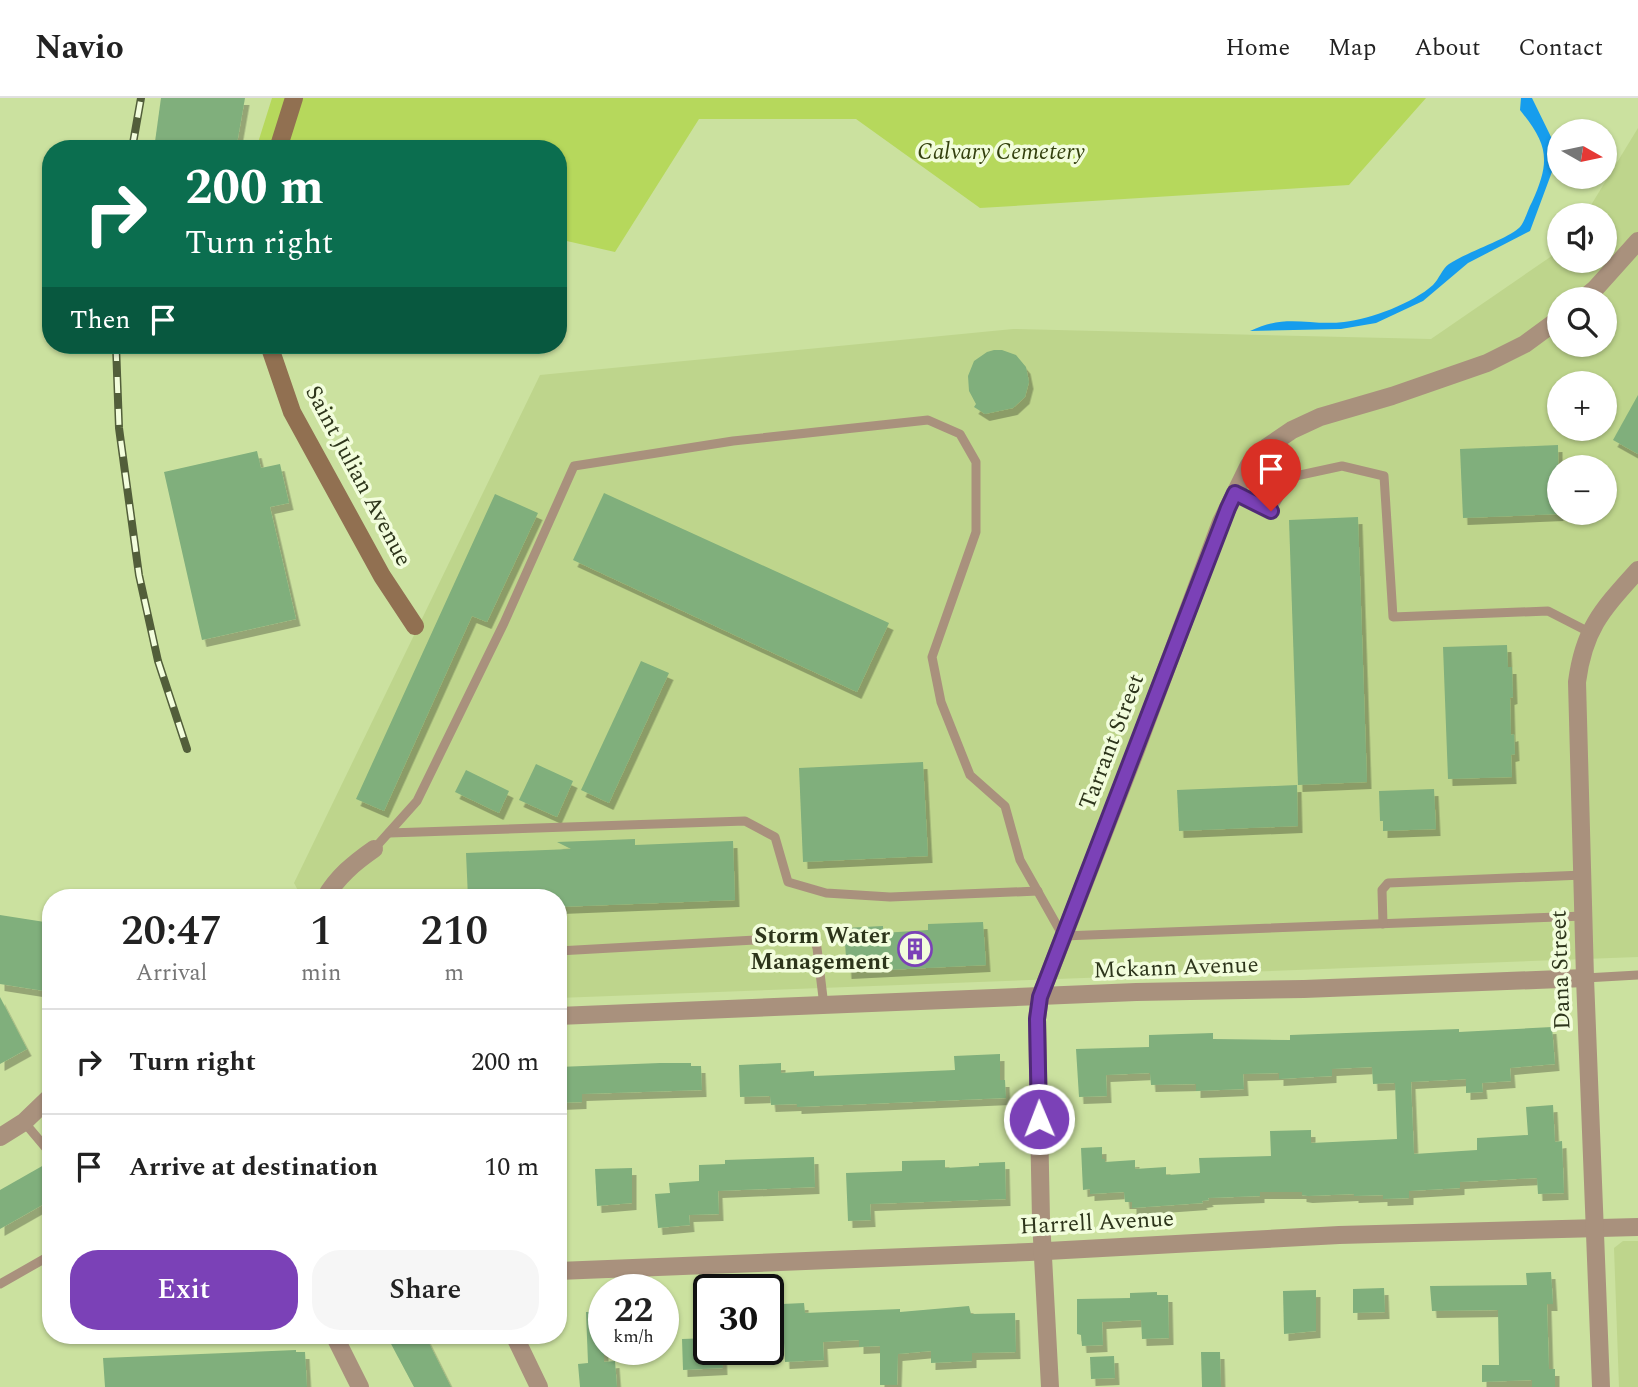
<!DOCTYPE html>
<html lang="en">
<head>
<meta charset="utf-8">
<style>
  body { margin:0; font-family:Spectral,serif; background:#f6f6f6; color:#222; height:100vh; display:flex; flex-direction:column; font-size:26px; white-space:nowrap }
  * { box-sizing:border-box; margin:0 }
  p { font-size:23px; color:#767676 }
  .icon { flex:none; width:38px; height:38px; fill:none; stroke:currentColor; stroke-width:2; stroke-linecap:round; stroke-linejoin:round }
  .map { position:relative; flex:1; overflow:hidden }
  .panel { position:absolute; left:42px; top:791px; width:525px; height:455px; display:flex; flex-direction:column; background:#fff; border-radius:28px; box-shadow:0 2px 5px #0004 }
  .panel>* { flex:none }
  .hud { position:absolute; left:42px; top:42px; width:525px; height:214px; border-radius:28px; box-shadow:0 2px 5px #0004; background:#0b6e4f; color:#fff; overflow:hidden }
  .needle { width:46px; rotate:99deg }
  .buttons { position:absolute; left:1547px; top:21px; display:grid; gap:14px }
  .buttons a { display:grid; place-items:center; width:70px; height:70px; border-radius:50%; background:#fff; box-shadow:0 2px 5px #0004; font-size:35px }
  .speed { position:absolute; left:588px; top:1176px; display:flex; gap:14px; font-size:35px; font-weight:700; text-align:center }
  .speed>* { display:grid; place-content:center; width:91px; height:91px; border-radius:50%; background:#fff; box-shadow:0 2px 5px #0004; line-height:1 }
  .speed small { font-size:18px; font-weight:400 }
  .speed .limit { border:4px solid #111; border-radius:10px; background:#fff; color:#111 }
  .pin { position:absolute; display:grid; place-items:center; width:60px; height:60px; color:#fff; margin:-72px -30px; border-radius:50% 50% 50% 0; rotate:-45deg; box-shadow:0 0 7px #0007 }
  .pin .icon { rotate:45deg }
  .me { position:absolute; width:77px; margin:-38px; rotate:359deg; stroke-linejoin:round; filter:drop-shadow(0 0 5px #0008) }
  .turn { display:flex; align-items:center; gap:24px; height:147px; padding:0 28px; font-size:32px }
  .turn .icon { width:91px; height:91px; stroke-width:2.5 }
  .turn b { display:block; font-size:49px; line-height:60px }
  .then { display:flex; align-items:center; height:66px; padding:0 28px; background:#0003; gap:14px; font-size:26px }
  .eta { display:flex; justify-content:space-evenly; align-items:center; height:119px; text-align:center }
  .eta b { font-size:42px; font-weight:600; line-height:49px }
  .action { display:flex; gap:14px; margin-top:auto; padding:14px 28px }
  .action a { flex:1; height:80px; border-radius:28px; background:#7b41b7; color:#fff; font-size:28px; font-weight:600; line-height:80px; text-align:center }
  .action a+a { background:#f6f6f6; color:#222 }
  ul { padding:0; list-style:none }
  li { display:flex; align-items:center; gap:21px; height:105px; padding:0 28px; border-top:2px solid #e0e0e0 }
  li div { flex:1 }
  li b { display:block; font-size:26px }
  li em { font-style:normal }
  header { display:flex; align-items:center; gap:42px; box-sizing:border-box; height:98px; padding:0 35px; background:#fff; border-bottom:2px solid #e0e0e0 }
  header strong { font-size:33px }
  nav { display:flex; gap:38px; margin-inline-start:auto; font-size:24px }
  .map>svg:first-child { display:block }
  .built { fill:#bed58c; fill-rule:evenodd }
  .green { fill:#b6d85c }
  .water { fill:#169ded }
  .building { fill:#80af7c; filter:url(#shadow) }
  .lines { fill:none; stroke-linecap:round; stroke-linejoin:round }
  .lane { stroke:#a9917d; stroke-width:9 }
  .street { stroke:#a9917d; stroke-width:18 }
  .secondary { stroke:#917051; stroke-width:18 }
  .rail-casing { stroke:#525e3a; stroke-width:8 }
  .rail { stroke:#f2fddc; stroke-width:5; stroke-dasharray:16; stroke-linecap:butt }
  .route-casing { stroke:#502a77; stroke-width:18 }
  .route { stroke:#7b41b7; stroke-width:12 }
  .labels { text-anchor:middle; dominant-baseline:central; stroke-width:7; stroke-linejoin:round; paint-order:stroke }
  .park-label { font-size:23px; font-style:italic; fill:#33400d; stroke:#f2fddc }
  .street-label { font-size:23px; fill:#2d351b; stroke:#f2fddc }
  .poi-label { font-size:23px; font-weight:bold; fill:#2d351b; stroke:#f2fddc; text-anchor:end }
</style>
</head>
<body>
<header>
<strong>Navio</strong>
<nav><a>Home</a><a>Map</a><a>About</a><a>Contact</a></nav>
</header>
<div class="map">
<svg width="1638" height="1289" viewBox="0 0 1638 1289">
  <defs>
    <filter id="shadow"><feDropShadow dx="4.5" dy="7" stdDeviation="0" flood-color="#0004"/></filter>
  </defs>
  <rect width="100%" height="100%" fill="#cbe19f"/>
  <g class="built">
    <path d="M 1638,30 L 1638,859 L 558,900 L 558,800 L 302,800 L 294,785 L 540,277 L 1013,231 L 1431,241 L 1559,153 L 1559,163 L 1605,163 L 1605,117 L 1585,117 ZM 1559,201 L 1605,201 L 1605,247 L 1559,247 ZM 1559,285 L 1605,285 L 1605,331 L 1559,331 ZM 1559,369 L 1605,369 L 1605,415 L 1559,415 Z"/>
    <path d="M 1623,1143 L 1638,1143 L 1638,1289 L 1619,1289 L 1614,1150 Z"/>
  </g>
  <path class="green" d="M 272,0 L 1426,0 L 1349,87 L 980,110 L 856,21 L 699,21 L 615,154 L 558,141 L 558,51 L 256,51 Z"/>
  <path class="water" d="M 1521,0 L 1532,0 L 1554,45 L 1556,63 L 1530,133 L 1468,165 L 1423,203 L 1376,225 L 1341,231 L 1250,233 C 1287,215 1308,228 1344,224 C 1371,221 1413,205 1433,187 C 1439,181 1442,171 1449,166 C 1465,155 1510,140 1520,129 C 1525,123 1528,111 1532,104 C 1551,62 1548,47 1520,12 Z"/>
  <g class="building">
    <path d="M 161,0 L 245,0 L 236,51 L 154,51 Z"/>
    <path d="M 994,252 L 1002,252 L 1016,257 L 1026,269 L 1029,284 L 1025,299 L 1013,310 L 985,316 L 974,309 L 976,306 L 969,293 L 968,278 L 974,263 L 987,254 Z"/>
    <path d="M 1638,297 L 1638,356 L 1613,342 Z"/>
    <path d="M 1558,347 L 1559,416 L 1463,420 L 1460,351 Z"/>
    <path d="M 257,353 L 261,370 L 280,366 L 289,405 L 270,409 L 296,521 L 202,542 L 164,374 Z"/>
    <path d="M 604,395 L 889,525 L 857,594 L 573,462 Z"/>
    <path d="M 495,396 L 538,415 L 487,524 L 472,518 L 384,713 L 356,701 Z"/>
    <path d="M 1358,419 L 1367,684 L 1298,687 L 1289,422 Z"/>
    <path d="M 1507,547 L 1508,569 L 1512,569 L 1513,599 L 1510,600 L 1511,637 L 1514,636 L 1515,656 L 1511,657 L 1512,679 L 1448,681 L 1443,549 Z"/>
    <path d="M 641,563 L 669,575 L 609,705 L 581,692 Z"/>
    <path d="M 923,664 L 928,758 L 803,764 L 799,670 Z"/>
    <path d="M 536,666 L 573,683 L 557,719 L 519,702 Z"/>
    <path d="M 466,672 L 509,693 L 499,715 L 455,694 Z"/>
    <path d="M 1297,687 L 1298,728 L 1179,733 L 1177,692 Z"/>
    <path d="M 1434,691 L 1436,731 L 1383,733 L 1383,723 L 1380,723 L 1379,693 Z"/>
    <path d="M 635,741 L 635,747 L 733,743 L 735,802 L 558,809 L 558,800 L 468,800 L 466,755 L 571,751 L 557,744 Z"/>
    <path d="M 0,817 L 51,825 L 51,894 L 0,886 Z"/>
    <path d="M 983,824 L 986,867 L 847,874 L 844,830 L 883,828 L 883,835 L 928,832 L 928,826 Z"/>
    <path d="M 0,899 L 27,951 L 0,966 Z"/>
    <path d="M 1552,929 L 1555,966 L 1510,970 L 1511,983 L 1482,985 L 1483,994 L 1466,995 L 1466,981 L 1411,984 L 1414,1056 L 1477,1052 L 1477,1040 L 1528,1037 L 1526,1009 L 1553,1007 L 1555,1044 L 1562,1043 L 1564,1095 L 1538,1096 L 1537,1080 L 1460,1084 L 1460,1090 L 1409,1093 L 1409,1100 L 1383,1101 L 1383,1097 L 1354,1098 L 1354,1096 L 1308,1098 L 1302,1097 L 1302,1094 L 1260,1094 L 1260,1098 L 1208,1100 L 1209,1102 L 1202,1103 L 1203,1105 L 1132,1110 L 1132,1104 L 1125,1104 L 1124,1094 L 1090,1096 L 1090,1091 L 1083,1092 L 1081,1050 L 1102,1049 L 1102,1061 L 1105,1061 L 1105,1064 L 1135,1062 L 1135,1071 L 1166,1069 L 1166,1077 L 1200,1075 L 1199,1060 L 1271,1058 L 1270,1033 L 1311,1032 L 1311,1045 L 1397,1041 L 1395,985 L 1373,986 L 1372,969 L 1332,971 L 1332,978 L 1279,981 L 1279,975 L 1243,976 L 1244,991 L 1196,993 L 1196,986 L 1151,987 L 1150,975 L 1106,977 L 1107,998 L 1079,999 L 1076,951 L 1149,949 L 1149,937 L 1213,935 L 1213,941 L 1290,942 L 1290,937 L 1459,931 L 1459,934 Z"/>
    <path d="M 1000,956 L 1000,982 L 1005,982 L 1006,1000 L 797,1009 L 797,1006 L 771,1007 L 770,998 L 740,999 L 739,967 L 781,965 L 781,975 L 814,973 L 814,978 L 955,972 L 954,958 Z"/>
    <path d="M 660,965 L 691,965 L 691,968 L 701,968 L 702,992 L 582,996 L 582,1004 L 558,1005 L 558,969 Z"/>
    <path d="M 814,1059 L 815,1089 L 718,1093 L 719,1116 L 689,1117 L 690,1127 L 658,1130 L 655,1096 L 670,1095 L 669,1085 L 699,1083 L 699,1067 L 725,1066 L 725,1062 Z"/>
    <path d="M 945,1062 L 945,1070 L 979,1068 L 979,1065 L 1005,1064 L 1006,1101 L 870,1106 L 871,1122 L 848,1123 L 846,1075 L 902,1073 L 902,1063 Z"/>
    <path d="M 51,1063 L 51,1102 L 0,1131 L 0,1092 Z"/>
    <path d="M 632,1070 L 632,1105 L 597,1108 L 595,1071 Z"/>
    <path d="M 1551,1174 L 1553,1206 L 1547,1206 L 1549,1271 L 1555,1271 L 1555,1289 L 1532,1289 L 1532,1282 L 1482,1284 L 1482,1267 L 1499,1267 L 1498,1212 L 1432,1213 L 1430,1188 L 1527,1187 L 1526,1175 Z"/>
    <path d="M 1384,1190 L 1385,1214 L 1353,1215 L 1353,1191 Z"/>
    <path d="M 1316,1192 L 1316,1233 L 1284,1236 L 1283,1193 Z"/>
    <path d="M 1157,1194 L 1157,1197 L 1168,1197 L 1169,1240 L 1142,1241 L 1141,1222 L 1102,1224 L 1103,1247 L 1082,1248 L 1081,1237 L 1077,1236 L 1077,1201 L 1130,1200 L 1130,1195 Z"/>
    <path d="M 804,1205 L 805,1215 L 900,1211 L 900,1214 L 969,1208 L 971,1216 L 1015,1215 L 1016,1254 L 972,1255 L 972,1263 L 931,1265 L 931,1253 L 898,1256 L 897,1287 L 880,1287 L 880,1248 L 859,1249 L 859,1242 L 823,1244 L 824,1262 L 785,1264 L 782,1206 Z"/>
    <path d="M 604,1213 L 604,1264 L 615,1263 L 617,1289 L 580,1289 L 578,1266 L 588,1265 L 586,1214 Z"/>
    <path d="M 403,1237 L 425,1237 L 451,1289 L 414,1289 L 390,1244 Z"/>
    <path d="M 709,1240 L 709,1251 L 722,1251 L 723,1270 L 683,1272 L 682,1241 Z"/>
    <path d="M 296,1252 L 296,1254 L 305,1254 L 307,1289 L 105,1289 L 103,1260 Z"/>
    <path d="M 1201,1254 L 1220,1254 L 1221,1289 L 1202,1289 Z"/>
    <path d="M 1114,1258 L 1115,1280 L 1091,1281 L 1090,1259 Z"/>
  </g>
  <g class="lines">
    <g class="lane">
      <path d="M 1235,395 L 1271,413 L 1291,379 L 1342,368 L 1384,378 L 1393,519 L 1548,513 L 1589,534"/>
      <path d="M 389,735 L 745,723 L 775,739 L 788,784 L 826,795 L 890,799 L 1038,793"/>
      <path d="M 374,751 L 417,703 L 504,525 L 574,368 L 733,343 L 928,322 L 960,336 L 976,364 L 976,434 L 932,559 L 941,604 L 970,677 L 1005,708 L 1020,762 L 1063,838 L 1584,818"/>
      <path d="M 1383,826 L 1382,792 L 1388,785 L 1583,777"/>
      <path d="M 558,853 L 809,839 L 815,844 L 817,850 L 824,908"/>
      <path d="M 1585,880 L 1638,877"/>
      <path d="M 24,1024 L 51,1056"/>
      <path d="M 0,1186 L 51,1157"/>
    </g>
    <g class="street">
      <path d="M 1583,201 L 1595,191 L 1638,143"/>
      <path d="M 325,800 C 337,779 354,765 374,751"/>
      <path d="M 558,918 L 1136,894 L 1304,891 L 1585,880"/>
      <path d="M 0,1039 L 24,1024 L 51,998"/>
      <path d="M 558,1173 L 1029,1154 L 1339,1137 L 1638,1129"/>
      <path d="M 334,1237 L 360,1289"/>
      <path d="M 514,1237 L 539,1289"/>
      <path d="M 1050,1289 L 1041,1122 L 1037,921 L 1040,899 L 1136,652 L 1221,424 L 1249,367 L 1267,349 L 1292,332 L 1320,319 L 1392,298 L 1487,265 L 1525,246 L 1559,221"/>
      <path d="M 1601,1289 L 1585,880 L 1577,584 C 1584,530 1603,511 1638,472"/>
    </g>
    <g class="secondary">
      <path d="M 278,51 L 294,0"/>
      <path d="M 269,247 L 292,314 L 382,478 L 415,528"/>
    </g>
    <g class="rail-casing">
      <g id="rail">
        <path d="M 132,51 L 141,0"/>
        <path d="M 116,247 L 119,330 L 139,477 L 158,563 L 187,651"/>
      </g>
    </g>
    <use href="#rail" class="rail"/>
  </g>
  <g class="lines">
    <g class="route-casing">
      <path id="route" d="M 1039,1021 L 1037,921 L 1040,899 L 1228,410 L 1235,395 L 1271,413"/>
    </g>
    <use href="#route" class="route"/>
  </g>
  <defs>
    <g id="building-ring" transform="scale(1.75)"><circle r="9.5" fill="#f2fddc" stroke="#7b41b7" stroke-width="1.5"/><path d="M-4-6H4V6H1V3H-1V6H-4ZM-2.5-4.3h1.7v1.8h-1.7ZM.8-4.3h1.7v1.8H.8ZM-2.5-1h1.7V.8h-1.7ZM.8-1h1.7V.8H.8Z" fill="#7b41b7"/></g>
  </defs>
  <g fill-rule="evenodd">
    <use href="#building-ring" x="915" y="851"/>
  </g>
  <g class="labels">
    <g class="park-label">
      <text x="1001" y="54">Calvary Cemetery</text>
    </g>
    <g class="street-label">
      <text transform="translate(358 378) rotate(62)">Saint Julian Avenue</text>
      <text transform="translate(1112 644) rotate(-69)">Tarrant Street</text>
      <text transform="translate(1176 870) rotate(-2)">Mckann Avenue</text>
      <text transform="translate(1561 872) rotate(-92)">Dana Street</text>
      <text transform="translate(1097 1125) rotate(-3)">Harrell Avenue</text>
    </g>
    <g class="poi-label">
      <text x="890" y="838">Storm Water<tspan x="890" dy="26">Management</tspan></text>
    </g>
  </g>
</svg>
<div class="buttons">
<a><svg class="needle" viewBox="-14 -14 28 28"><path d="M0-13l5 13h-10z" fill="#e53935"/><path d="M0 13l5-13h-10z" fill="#767676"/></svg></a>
<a><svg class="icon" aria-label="sound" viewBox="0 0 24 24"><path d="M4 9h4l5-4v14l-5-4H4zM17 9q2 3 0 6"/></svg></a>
<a><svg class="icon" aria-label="search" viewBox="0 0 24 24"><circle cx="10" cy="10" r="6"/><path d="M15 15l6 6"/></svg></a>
<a>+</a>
<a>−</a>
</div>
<div class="speed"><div>22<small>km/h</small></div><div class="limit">30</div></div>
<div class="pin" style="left:1271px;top:413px;background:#d93025"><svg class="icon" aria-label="arrive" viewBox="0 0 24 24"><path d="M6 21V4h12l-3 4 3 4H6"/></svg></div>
<svg class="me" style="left:1039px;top:1021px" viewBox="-20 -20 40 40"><circle r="17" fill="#7b41b7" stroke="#fff" stroke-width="3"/><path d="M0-11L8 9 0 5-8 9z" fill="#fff"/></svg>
<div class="hud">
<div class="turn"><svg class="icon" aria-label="right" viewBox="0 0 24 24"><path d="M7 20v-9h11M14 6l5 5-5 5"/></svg><div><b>200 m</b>Turn right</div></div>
<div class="then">Then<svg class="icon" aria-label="arrive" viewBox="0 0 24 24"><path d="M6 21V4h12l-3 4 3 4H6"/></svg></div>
</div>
<section class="panel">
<div class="eta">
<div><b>20:47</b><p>Arrival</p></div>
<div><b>1</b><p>min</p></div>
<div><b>210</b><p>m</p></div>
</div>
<ul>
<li><svg class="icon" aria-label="right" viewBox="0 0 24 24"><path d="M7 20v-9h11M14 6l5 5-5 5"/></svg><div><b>Turn right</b></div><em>200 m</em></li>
<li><svg class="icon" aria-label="arrive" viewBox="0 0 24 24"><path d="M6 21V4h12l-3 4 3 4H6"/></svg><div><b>Arrive at destination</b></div><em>10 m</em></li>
</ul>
<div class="action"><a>Exit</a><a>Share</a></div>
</section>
</div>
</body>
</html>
